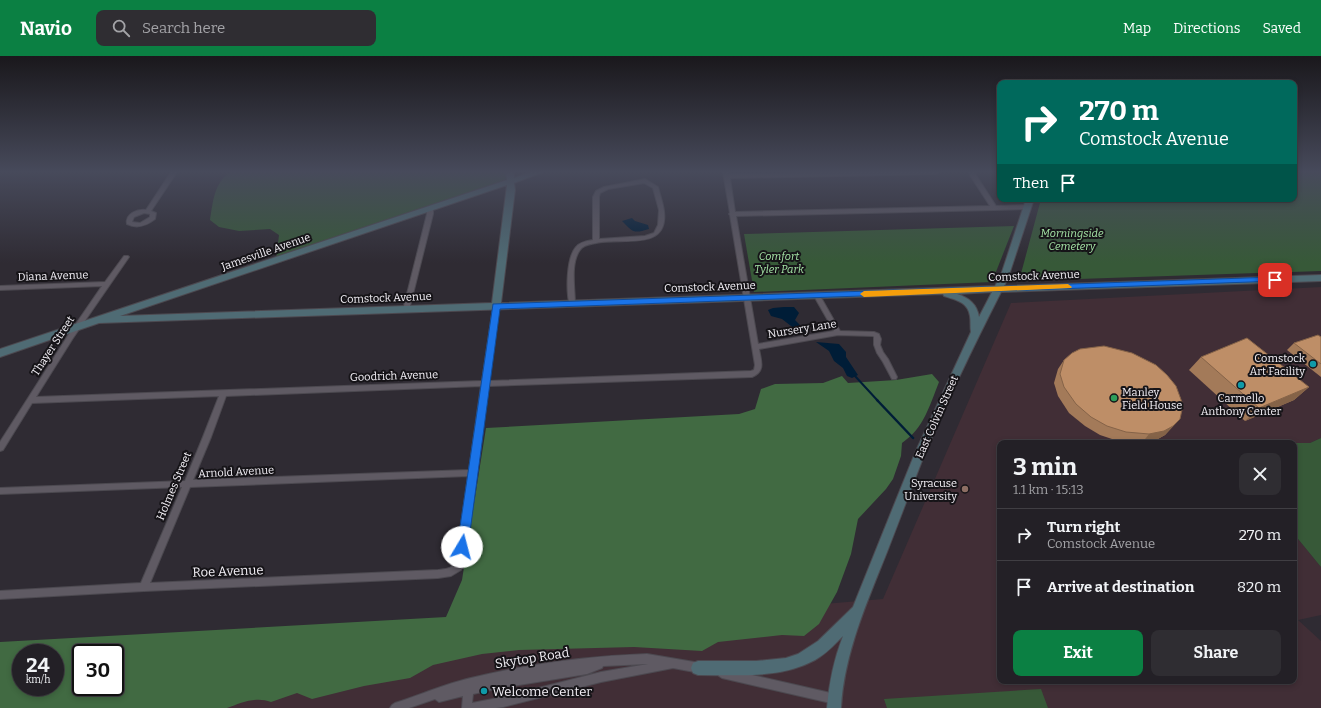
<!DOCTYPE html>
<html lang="en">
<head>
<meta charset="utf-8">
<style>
  body { margin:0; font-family:Bitter,serif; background:#2f2d32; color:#f1f3f6; height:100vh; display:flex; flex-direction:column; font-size:15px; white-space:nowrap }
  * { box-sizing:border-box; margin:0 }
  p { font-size:13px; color:#a3a3a7 }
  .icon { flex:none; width:22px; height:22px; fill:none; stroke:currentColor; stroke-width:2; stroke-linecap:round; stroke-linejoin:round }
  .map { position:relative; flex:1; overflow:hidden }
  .drawer { position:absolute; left:997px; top:384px; width:300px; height:244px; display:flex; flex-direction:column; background:#232026; border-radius:8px; box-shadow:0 2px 6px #0003,0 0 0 1px #403e43 }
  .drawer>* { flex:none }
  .hud { position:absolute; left:997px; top:24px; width:300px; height:122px; border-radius:8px; box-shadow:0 2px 6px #0003,0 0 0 1px #403e43; background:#00695c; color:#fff; overflow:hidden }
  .speed { position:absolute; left:12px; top:588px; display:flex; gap:8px; font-size:20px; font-weight:700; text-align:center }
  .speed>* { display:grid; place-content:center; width:52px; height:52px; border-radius:50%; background:#232026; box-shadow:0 2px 6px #0003,0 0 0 1px #403e43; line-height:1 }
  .speed small { font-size:10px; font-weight:400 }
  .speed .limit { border:2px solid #111; border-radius:6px; background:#fff; color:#111 }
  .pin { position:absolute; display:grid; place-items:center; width:34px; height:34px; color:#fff; margin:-17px; border-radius:8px; box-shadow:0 2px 6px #0006 }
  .me { position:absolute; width:44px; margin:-22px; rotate:8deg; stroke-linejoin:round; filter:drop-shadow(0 0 3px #0008) }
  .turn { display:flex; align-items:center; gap:14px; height:84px; padding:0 16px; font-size:18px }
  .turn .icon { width:52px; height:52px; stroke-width:2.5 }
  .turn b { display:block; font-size:28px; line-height:34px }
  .then { display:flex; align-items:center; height:38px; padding:0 16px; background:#0003; gap:8px; font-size:15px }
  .round { display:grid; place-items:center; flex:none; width:42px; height:42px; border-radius:8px; background:#2f2d32 }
  .head { display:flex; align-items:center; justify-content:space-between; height:68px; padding:0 16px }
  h1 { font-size:24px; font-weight:700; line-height:30px }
  .primary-button { display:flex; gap:8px; margin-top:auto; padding:8px 16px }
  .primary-button a { flex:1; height:46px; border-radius:8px; background:#0b8043; color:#fff; font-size:16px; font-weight:700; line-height:46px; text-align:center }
  .primary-button a+a { background:#2f2d32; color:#f1f3f6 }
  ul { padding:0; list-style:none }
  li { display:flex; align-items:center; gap:12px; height:52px; padding:0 16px; border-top:1px solid #403e43 }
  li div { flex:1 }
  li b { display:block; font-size:15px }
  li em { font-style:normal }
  header { display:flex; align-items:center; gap:24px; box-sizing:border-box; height:56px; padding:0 20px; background:#0b8043; color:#fff }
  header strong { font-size:19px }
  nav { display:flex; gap:22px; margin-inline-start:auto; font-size:14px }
  .search { width:280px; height:36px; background:#2f2d32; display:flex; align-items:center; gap:10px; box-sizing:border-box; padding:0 14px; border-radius:8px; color:#a3a3a7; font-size:15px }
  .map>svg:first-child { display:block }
  .education { fill:#412e36 }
  .green { fill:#375938 }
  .forest { fill:#416a42; fill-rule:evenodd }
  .water { fill:#001d37 }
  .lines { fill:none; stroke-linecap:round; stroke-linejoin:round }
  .stream-far1 { stroke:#001d37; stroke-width:2 }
  .stream { stroke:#001d37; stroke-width:2.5 }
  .street-casing { stroke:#4c4950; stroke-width:2 }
  .secondary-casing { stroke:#4c4950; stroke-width:2 }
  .street { fill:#5f5a63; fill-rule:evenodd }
  .secondary { fill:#4f6b74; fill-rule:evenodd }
  .wall { fill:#a37a59 }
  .shaded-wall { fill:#856348 }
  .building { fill:#be8e67; stroke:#856348 }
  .route { fill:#1a73e8; stroke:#114b97 }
  .slow { fill:#f59e0b }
  .culture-dot { fill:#0f9aa8; stroke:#161418; stroke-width:1.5 }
  .leisure-dot { fill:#2e9e5b; stroke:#161418; stroke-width:1.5 }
  .education-dot { fill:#8d6e63; stroke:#161418; stroke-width:1.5 }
  .labels { text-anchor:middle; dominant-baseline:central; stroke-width:4; stroke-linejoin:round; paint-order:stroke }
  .park-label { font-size:11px; font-style:italic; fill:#a6e6a7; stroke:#161418 }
  .street-label { font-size:11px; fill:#f5f2f8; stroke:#161418 }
  .poi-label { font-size:11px; fill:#f5f2f8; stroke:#161418; text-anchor:end }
  .near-street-label { font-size:13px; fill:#f5f2f8; stroke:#161418 }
  .near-poi-label { font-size:13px; fill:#f5f2f8; stroke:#161418; text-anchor:start }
</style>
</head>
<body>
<header>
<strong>Navio</strong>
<div class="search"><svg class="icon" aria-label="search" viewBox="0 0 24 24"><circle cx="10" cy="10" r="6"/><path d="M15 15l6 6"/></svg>Search here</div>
<nav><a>Map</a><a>Directions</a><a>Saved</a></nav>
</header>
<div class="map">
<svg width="1321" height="652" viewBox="0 0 1321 652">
  <rect width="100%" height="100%" fill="#2f2b33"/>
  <path class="education" d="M 1321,231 L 1321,382 L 1310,387 L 1000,387 L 1000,625 L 1294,625 L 1294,478 L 1321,511 L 1321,559 L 1298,564 L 1321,585 L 1321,652 L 0,652 L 21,631 L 115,631 L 115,608 L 883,543 L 1011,247 Z"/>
  <g class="green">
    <path d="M 230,116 L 507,116 L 507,123 L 425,153 L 276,203 L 279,179 L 270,173 L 239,175 L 219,171 L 210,164 C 213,146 214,127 230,116 Z"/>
    <path d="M 1294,116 L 1321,116 L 1321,215 L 1019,225 L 1041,143 L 1294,143 Z"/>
    <path d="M 1014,170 L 992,226 L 754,236 L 744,178 Z"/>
    <path d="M 1321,382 L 1321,511 L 1294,478 L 1294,387 L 1287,387 L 1310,387 Z"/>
    <path d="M 1041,633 L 1048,652 L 887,652 L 884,643 Z"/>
  </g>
  <path class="forest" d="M 932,318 L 939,326 C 929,351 924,372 902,387 L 901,400 L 893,423 L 886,433 L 858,463 L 851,498 L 837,536 L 819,568 L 804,580 L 782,579 L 718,586 L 702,595 L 634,591 L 519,594 L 482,598 L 433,609 L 410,622 L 364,630 L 312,643 L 297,637 L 271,646 C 256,640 241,647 227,652 L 0,652 L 0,586 L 446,561 L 462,524 L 486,372 L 739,358 L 755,353 L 761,333 L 775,328 L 823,327 L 842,320 L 848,327 L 896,324 ZM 21,597 L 55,597 L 55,631 L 21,631 ZM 81,597 L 115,597 L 115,631 L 81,631 Z"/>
  <g class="water">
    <path d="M 632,162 L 635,165 L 648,169 L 649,173 C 633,178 633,176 622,165 Z"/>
    <path d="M 784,251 L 794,251 L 799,257 L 795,264 L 809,278 L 800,277 L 782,263 L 771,260 L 768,254 L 773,252 Z"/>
    <path d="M 816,286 L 839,288 L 846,296 L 846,301 L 858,319 L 852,322 L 847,320 L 843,312 L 834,305 L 829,295 Z"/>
  </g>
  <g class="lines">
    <path class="stream-far1" d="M 855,320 L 878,345"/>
    <path class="stream" d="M 877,344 L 913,382"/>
    <g class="street-casing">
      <g id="street">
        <path d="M 171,116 L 177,116 L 151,155 L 156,157 L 155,163 C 146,170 137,173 127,168 C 125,158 137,153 146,154 ZM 144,157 L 150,158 L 150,161 L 140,167 L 132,166 L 134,161 Z"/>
        <path d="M 723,116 L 729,116 L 729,118 L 849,116 L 939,116 L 936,118 L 730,122 L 735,156 L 990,150 L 968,116 L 974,116 L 996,150 L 1028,149 L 1031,151 L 1028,153 L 994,154 L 736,160 L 758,288 L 834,275 L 814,240 L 817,238 L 819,238 L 840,275 L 874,276 L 879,278 L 881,283 L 880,289 L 883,296 L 888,303 L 897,321 L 896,323 L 892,323 L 883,306 L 877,297 L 874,289 L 874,281 L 873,280 L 838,279 L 759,293 C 761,305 766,315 752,321 L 488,330 L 464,504 L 461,514 L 451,520 L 438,522 L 144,535 L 0,543 L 0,535 L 141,527 L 182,431 L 0,438 L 0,432 L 185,425 L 203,381 L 219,340 L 32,347 L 3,394 L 0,395 L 0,386 L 69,278 L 102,230 L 0,234 L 0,230 L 105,226 L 124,200 L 128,200 L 129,201 L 73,282 L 36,341 L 482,325 L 493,251 L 496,249 L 499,251 L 489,325 L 751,315 L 754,314 L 755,309 L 730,159 L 729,158 L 730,157 ZM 481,330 L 469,414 L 193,424 L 211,381 L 226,340 ZM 468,420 L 456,504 C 454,513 446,513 438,514 L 150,527 L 190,431 Z"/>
        <path d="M 645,123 L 658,131 C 660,139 663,147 664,155 C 669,196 622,181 596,187 C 591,188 583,189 580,194 C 570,207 575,233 575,248 L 572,250 L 570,250 C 566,237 566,202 576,191 C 580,186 587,185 593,184 L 593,141 L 596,135 L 604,131 ZM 644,127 L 653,132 L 659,154 L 658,169 L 654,177 L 645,180 L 599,183 L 599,141 L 600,137 L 608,133 Z"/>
        <path d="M 430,151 L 433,153 L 433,158 L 409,254 L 406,256 L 403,254 L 427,158 L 427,153 Z"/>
        <path d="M 647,598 L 700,607 L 703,609 L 705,612 L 703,615 L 700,617 L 673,612 L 601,626 L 503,651 L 496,652 L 462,652 L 463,640 L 439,646 L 435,643 L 409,652 L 390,652 L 392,649 L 395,647 C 420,639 445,628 471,622 C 528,608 588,600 647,598 ZM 648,608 L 601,616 L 507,640 L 506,631 L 587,618 L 602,612 L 603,610 ZM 496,633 L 498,642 L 472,647 L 473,638 Z"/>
        <path d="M 722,612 L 835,638 L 838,640 L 840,643 L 838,646 L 835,648 L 722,622 L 719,620 L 717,617 L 719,614 Z"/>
      </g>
    </g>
    <g class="secondary-casing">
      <path id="secondary" d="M 506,116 L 514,116 L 514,122 L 531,116 L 543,116 L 514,127 L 515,134 L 501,247 L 995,230 L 1000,222 L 1026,143 L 1034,143 L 1008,222 L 1004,230 L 1321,219 L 1321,225 L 1001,236 C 974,289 948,343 925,397 C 912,430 900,463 887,496 C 867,546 844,598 841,652 L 827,652 C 829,627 834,603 843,580 C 834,589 826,598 815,604 C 780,623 737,619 698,619 L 693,617 L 691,612 L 693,607 L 698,605 L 756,605 L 786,602 L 798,598 L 818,585 L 853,551 L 915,397 L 971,276 C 970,271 971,266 970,260 C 968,246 956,244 944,240 L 943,238 L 99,267 L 0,301 L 0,293 L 507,124 ZM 507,129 L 492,247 L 120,260 ZM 992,236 L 979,261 C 977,248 969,242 957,238 Z"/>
    </g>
    <use href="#street" class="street"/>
    <use href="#secondary" class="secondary"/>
  </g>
  <g class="wall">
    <path d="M 1321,281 L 1321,321 L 1287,294 L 1294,287 Z"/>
    <path d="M 1201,301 L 1309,331 L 1294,344 L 1245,365 L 1189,314 Z"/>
    <path d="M 1064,304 L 1180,363 L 1165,379 L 1156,384 L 1142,387 L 1118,385 L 1100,379 L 1085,370 L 1069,357 L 1058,340 L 1054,327 L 1058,313 Z"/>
  </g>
  <g class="shaded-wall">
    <path d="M 1309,331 L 1294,344 L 1245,365 L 1259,352 Z"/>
    <path d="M 1173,370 L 1165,379 L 1156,384 L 1142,387 L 1149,378 Z"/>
  </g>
  <g class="building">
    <path d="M 1318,279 L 1321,281 L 1321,308 L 1294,287 Z"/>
    <path d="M 1247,282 L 1309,331 L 1259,352 L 1201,301 Z"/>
    <path d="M 1104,290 L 1132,297 L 1156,309 L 1167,319 L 1176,330 L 1183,349 L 1180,363 L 1173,370 L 1164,375 L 1149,378 L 1126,376 L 1107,370 L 1091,361 L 1076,348 L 1064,331 L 1060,318 L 1064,304 L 1072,297 L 1080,293 Z"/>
  </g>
  <linearGradient id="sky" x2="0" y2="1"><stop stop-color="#1a181c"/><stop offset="0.56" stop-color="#474a5b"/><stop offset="1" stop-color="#474a5b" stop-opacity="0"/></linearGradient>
  <rect width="1321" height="207" fill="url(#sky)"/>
  <path class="route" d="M 1275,221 L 1279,224 L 1278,225 L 500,253 L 468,491 L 466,494 L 462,496 L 459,494 L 457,491 L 493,248 Z"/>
  <path class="slow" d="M 1068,228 L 1072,231 L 1071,232 L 864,241 L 860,238 L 864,235 Z"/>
  <g class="culture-dot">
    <circle cx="1313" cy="308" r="4"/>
    <circle cx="1241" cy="329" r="4"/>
    <circle cx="484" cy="635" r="4"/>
  </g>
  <circle class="leisure-dot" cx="1114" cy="342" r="4"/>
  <circle class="education-dot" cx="965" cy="433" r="4"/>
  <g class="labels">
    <g class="park-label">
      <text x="1072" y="177">Morningside<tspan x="1072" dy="13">Cemetery</tspan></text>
      <text x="779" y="200">Comfort<tspan x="779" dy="13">Tyler Park</tspan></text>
    </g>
    <g class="street-label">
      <text transform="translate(266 196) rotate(-19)">Jamesville Avenue</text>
      <text transform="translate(53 220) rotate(-2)">Diana Avenue</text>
      <text transform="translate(1034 220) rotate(-2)">Comstock Avenue</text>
      <text transform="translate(710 231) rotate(-2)">Comstock Avenue</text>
      <text transform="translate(386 242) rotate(-2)">Comstock Avenue</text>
      <text transform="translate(802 273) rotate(-9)">Nursery Lane</text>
      <text transform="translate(53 290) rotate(-57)">Thayer Street</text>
      <text transform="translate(394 320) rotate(-2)">Goodrich Avenue</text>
      <text transform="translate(937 361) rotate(-66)">East Colvin Street</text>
      <text transform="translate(236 416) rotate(-3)">Arnold Avenue</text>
      <text transform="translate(174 430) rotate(-67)">Holmes Street</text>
    </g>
    <g class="poi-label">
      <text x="1305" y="302">Comstock<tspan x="1305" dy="13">Art Facility</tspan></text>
      <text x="1122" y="336" text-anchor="start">Manley<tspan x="1122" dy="13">Field House</tspan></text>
      <text x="1241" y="342" text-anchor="middle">Carmello<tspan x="1241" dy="13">Anthony Center</tspan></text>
      <text x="957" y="427">Syracuse<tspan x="957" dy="13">University</tspan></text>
    </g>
    <g class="near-street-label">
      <text transform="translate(228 515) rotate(-2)">Roe Avenue</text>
      <text transform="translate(532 602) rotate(-9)">Skytop Road</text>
    </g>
    <g class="near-poi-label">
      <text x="492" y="635">Welcome Center</text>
    </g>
  </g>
</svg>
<div class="speed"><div>24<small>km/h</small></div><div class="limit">30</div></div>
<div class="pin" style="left:1275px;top:224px;background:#d93025"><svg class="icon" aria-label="arrive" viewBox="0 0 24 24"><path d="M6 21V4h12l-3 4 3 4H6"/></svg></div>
<svg class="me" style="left:462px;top:491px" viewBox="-20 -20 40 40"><circle r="19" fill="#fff"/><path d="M0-13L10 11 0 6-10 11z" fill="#1a73e8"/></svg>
<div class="hud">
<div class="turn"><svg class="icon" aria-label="right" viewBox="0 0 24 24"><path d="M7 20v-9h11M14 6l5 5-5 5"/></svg><div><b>270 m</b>Comstock Avenue</div></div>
<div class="then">Then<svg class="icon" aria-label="arrive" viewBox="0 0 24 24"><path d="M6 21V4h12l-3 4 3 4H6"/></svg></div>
</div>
<section class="drawer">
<div class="head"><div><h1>3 min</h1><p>1.1 km · 15:13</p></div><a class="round"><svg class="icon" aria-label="close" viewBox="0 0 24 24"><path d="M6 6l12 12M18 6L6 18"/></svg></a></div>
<ul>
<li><svg class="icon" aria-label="right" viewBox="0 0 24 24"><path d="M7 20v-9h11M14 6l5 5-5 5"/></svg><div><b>Turn right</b><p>Comstock Avenue</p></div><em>270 m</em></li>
<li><svg class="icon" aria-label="arrive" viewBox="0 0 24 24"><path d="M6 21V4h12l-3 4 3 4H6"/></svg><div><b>Arrive at destination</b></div><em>820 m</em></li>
</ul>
<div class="primary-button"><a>Exit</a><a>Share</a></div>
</section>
</div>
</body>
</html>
